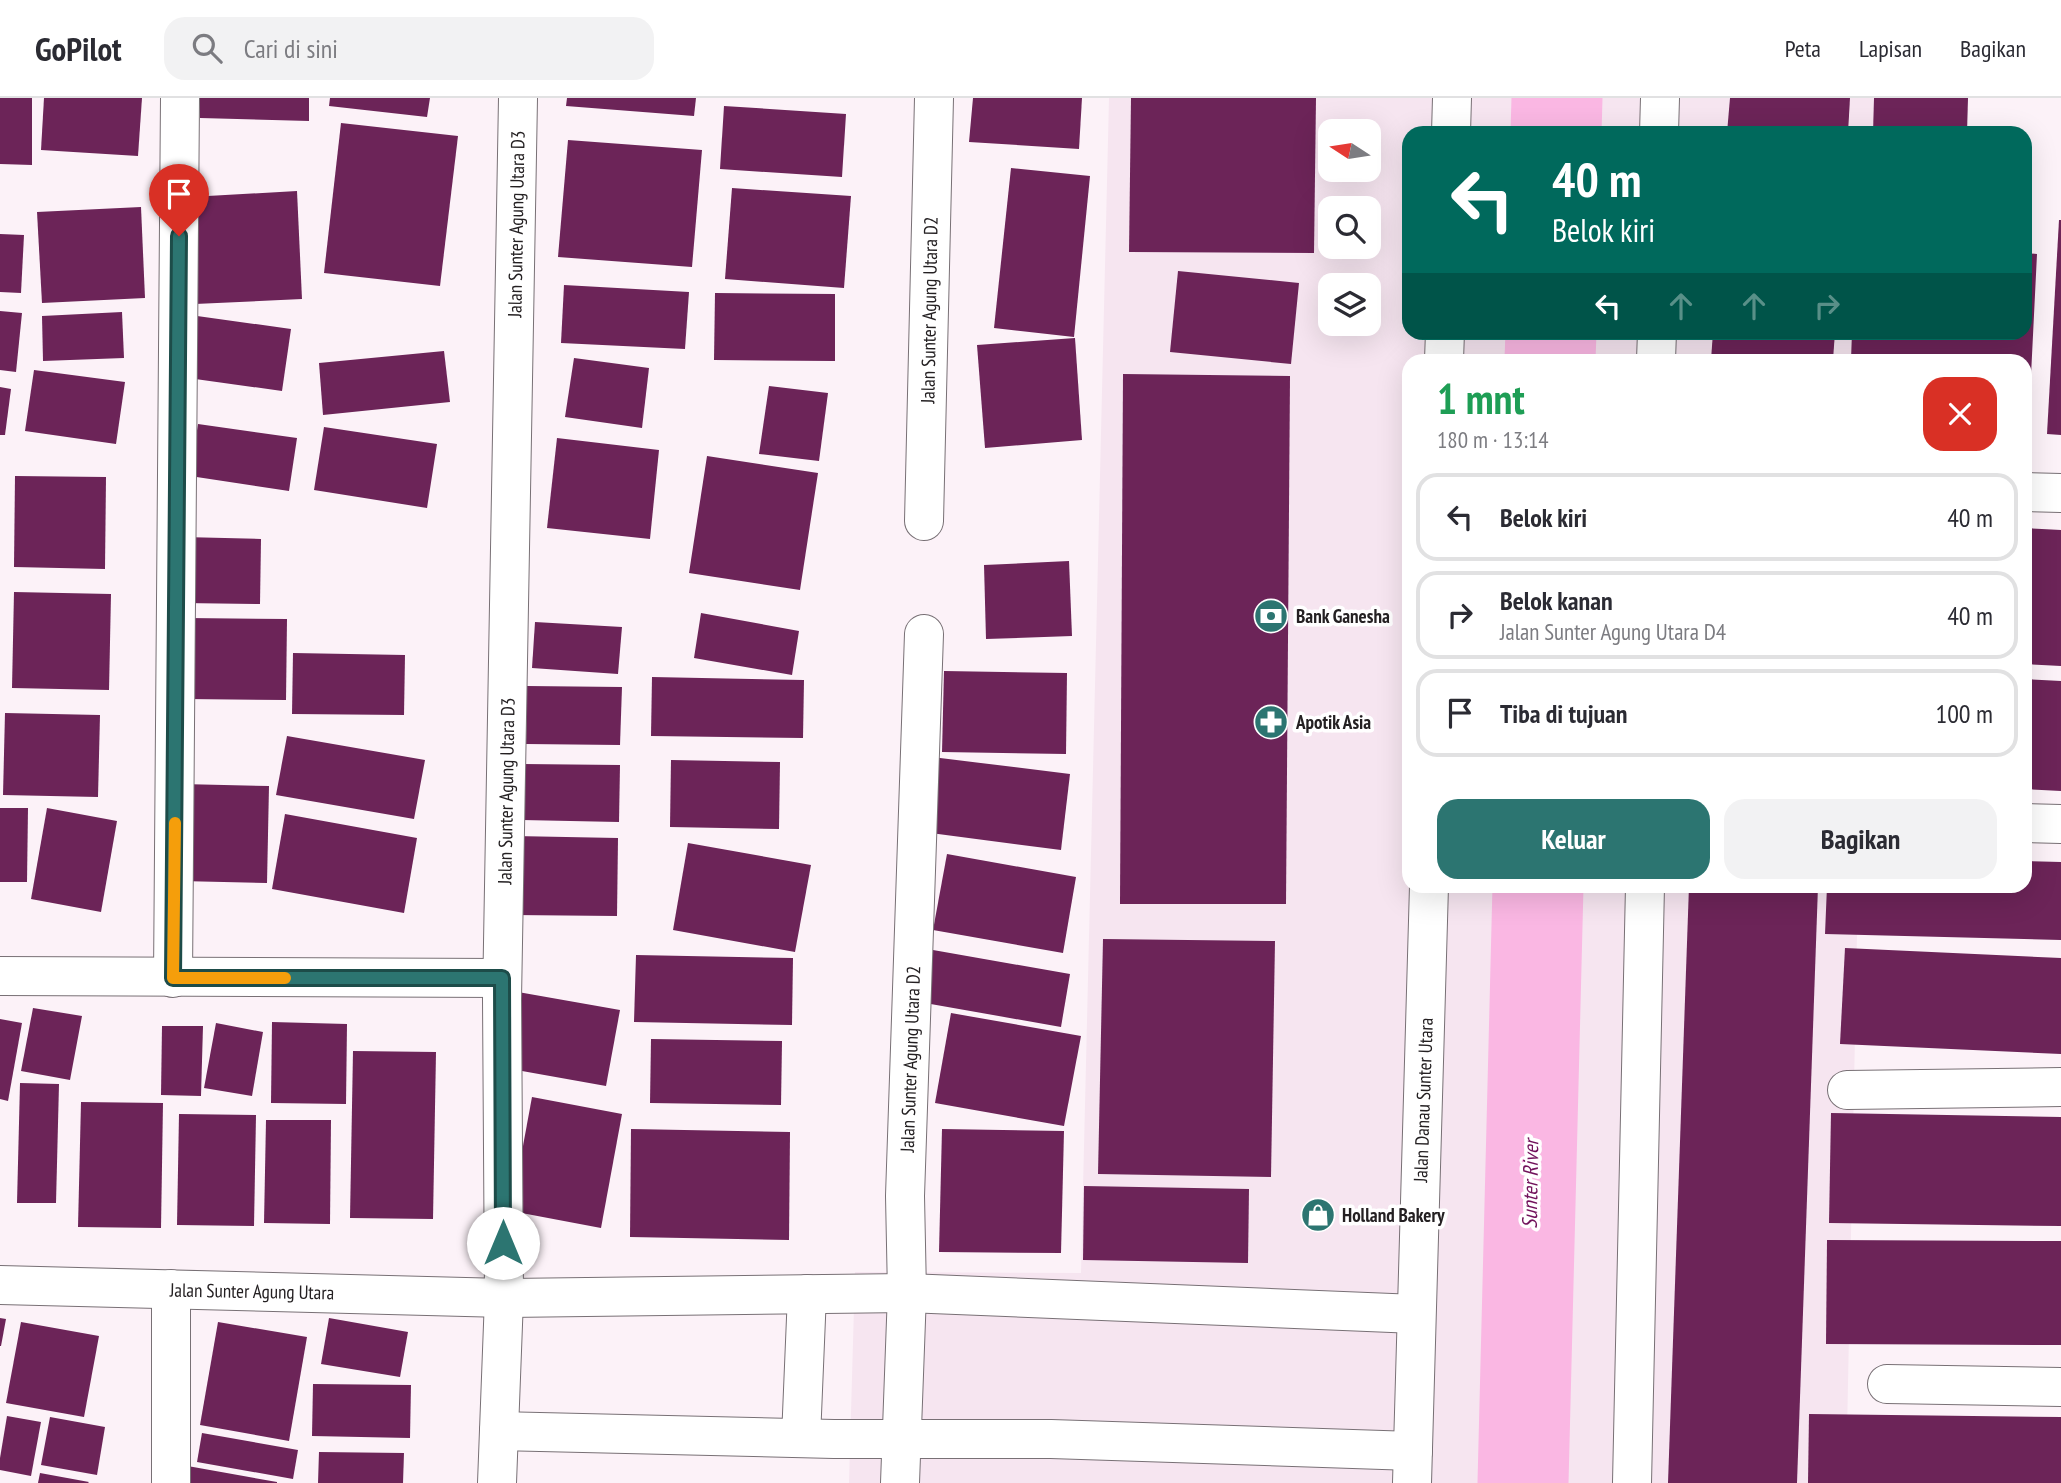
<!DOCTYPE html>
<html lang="id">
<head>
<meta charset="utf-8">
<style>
  body { margin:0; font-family:"PT Sans Narrow",sans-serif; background:#f2f2f3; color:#2b2b33; height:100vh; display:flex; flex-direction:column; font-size:26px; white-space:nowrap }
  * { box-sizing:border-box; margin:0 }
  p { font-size:23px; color:#7c7c81 }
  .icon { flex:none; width:38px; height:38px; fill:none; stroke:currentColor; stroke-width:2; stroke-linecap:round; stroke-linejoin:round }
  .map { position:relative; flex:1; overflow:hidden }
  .details { position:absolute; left:1402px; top:256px; width:630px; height:539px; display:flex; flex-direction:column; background:#fff; border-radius:21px; box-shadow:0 7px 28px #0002 }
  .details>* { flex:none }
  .top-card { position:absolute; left:1402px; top:28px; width:630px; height:214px; border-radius:21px; box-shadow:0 7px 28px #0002; background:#00695c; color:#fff; overflow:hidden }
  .needle { width:46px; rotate:282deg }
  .tools { position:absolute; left:1318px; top:21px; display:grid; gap:14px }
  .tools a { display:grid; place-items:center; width:63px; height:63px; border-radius:14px; background:#fff; box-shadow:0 7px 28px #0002; font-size:35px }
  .pin { position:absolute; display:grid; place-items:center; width:60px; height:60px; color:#fff; margin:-72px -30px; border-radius:50% 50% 50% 0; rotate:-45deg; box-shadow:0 0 7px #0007 }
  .pin .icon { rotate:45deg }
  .me { position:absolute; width:77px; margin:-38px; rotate:0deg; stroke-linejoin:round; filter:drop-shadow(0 0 5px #0008) }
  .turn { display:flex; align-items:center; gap:24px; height:147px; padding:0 35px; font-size:32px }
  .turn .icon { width:91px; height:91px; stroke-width:2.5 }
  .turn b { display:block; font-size:49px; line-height:60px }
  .lanes { display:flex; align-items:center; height:66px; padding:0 35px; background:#0003; justify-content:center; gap:35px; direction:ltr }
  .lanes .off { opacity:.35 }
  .round { display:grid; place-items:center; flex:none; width:74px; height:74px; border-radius:21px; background:#f2f2f3 }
  .summary { display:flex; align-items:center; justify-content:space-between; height:119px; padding:0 35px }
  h1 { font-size:42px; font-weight:700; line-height:52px; color:#1e9e55 }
  .primary-button { display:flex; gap:14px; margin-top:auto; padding:14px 35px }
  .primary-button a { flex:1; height:80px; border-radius:21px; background:#2c7571; color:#fff; font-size:28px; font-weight:700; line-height:80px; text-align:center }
  .primary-button a+a { background:#f2f2f3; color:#2b2b33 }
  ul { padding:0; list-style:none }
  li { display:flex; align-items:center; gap:21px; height:88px; margin:0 14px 10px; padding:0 21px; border:4px solid #e1e1e2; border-radius:21px }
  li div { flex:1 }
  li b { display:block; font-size:26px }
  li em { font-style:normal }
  header { display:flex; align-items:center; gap:42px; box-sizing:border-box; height:98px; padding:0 35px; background:#fff; border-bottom:2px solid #e1e1e2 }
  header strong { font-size:33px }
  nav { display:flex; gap:38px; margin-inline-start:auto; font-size:24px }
  .search { width:490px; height:63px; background:#f2f2f3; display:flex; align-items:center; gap:18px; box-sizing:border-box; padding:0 24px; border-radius:21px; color:#7c7c81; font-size:26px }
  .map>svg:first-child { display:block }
  .built { fill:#f6e5f0; fill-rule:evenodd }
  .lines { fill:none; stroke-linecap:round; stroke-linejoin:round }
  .river { stroke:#fab7e3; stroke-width:91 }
  .building { fill:#6c2458 }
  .minor-casing { stroke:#787075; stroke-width:40 }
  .major-casing { stroke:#787075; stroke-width:40 }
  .minor { stroke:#fff; stroke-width:38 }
  .major { stroke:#fff; stroke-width:38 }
  .route-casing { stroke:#1d4c49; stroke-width:18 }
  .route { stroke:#2c7571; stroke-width:12 }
  .slow { stroke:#f59e0b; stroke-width:12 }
  .labels { text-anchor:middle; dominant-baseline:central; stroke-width:7; stroke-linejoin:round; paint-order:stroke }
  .street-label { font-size:19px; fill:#242022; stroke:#fff }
  .poi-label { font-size:19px; font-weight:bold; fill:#242022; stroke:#fff; text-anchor:start }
  .water-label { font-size:21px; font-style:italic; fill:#71115b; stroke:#fff }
</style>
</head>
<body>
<header>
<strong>GoPilot</strong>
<div class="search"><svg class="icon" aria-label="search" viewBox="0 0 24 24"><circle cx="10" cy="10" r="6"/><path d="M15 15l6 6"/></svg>Cari di sini</div>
<nav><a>Peta</a><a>Lapisan</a><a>Bagikan</a></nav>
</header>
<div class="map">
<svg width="2061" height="1385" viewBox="0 0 2061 1385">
  <rect width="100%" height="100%" fill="#fcf2f8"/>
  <path class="built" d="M 1109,0 L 1874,0 L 1874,35 L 1409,35 L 1409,234 L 1870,235 L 1869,262 L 1409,262 L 1409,788 L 1858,788 L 1846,1385 L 849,1385 L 855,1174 L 1081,1175 ZM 1330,33 L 1368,33 L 1368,72 L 1330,72 ZM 1330,110 L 1368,110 L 1368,149 L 1330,149 ZM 1330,187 L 1368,187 L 1368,226 L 1330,226 Z"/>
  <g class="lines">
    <g class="river">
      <path d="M 1556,35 L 1557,0"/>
      <path d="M 1550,262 L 1551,234"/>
      <path d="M 1523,1385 L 1538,788"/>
    </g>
  </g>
  <g class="building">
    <path d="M 0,0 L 32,0 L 32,67 L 0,66 Z"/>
    <path d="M 44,0 L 142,0 L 138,58 L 41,52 Z"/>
    <path d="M 200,0 L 309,0 L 309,23 L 200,20 Z"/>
    <path d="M 330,0 L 430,0 L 427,19 L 329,8 Z"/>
    <path d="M 567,0 L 696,0 L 694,18 L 566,8 Z"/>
    <path d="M 973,0 L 1082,0 L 1079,51 L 969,44 Z"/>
    <path d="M 1131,0 L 1316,0 L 1314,155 L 1129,154 Z"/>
    <path d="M 1730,0 L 1850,0 L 1848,35 L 1727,35 Z"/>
    <path d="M 1874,0 L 1968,0 L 1967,35 L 1873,35 Z"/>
    <path d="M 724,8 L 846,16 L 842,79 L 720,71 Z"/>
    <path d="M 341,25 L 458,38 L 440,188 L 324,175 Z"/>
    <path d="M 568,42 L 702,52 L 692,169 L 558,159 Z"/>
    <path d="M 1011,70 L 1090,78 L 1074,239 L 994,230 Z"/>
    <path d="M 732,90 L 851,98 L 844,190 L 725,181 Z"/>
    <path d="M 297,93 L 302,201 L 195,206 L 190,99 Z"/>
    <path d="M 141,109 L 145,200 L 42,205 L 37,114 Z"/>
    <path d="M 2059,122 L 2061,122 L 2061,337 L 2047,336 Z"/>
    <path d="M 0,136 L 24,137 L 21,195 L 0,194 Z"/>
    <path d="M 2025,155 L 2037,156 L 2029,318 L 2025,317 L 2025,262 L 1851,262 L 1852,234 L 2025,234 Z"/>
    <path d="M 1178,173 L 1299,185 L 1291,266 L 1170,254 Z"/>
    <path d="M 564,187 L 689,194 L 685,251 L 561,245 Z"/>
    <path d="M 715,195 L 835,196 L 835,263 L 714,262 Z"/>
    <path d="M 0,213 L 22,215 L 16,274 L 0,272 Z"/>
    <path d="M 122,214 L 124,260 L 43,263 L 42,218 Z"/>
    <path d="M 190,217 L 291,231 L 282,293 L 181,279 Z"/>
    <path d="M 1713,234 L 1835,234 L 1833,262 L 1711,262 Z"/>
    <path d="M 1075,240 L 1082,342 L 985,350 L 977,247 Z"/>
    <path d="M 444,253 L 450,304 L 323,317 L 319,265 Z"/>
    <path d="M 574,260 L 649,270 L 642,330 L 565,319 Z"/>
    <path d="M 34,272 L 125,284 L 116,346 L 25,333 Z"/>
    <path d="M 1123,276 L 1290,278 L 1286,806 L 1120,806 Z"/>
    <path d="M 769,288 L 828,295 L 819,363 L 759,356 Z"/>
    <path d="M 0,289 L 11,291 L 5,337 L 0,337 Z"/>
    <path d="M 198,326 L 297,340 L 289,393 L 190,378 Z"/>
    <path d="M 324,329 L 437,346 L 427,410 L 314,392 Z"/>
    <path d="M 557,340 L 659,352 L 650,441 L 547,430 Z"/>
    <path d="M 707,358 L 818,375 L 800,492 L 689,475 Z"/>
    <path d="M 15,378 L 106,379 L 105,471 L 14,469 Z"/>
    <path d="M 2025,430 L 2061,432 L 2061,568 L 2025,566 Z"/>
    <path d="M 183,439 L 261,441 L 260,506 L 182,505 Z"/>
    <path d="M 1069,463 L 1072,538 L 986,541 L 984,467 Z"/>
    <path d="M 14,494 L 111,496 L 109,592 L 12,590 Z"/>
    <path d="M 701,515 L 799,533 L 792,577 L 694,560 Z"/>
    <path d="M 187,520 L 287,521 L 286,602 L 185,601 Z"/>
    <path d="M 535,524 L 622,529 L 618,576 L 532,570 Z"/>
    <path d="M 293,555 L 405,557 L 404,617 L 292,616 Z"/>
    <path d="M 944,573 L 1067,575 L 1066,656 L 942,654 Z"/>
    <path d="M 652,579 L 804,582 L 803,640 L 651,638 Z"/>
    <path d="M 2025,581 L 2061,583 L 2061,693 L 2025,691 Z"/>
    <path d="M 527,588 L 622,589 L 620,647 L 526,646 Z"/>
    <path d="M 5,615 L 100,617 L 98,699 L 3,697 Z"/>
    <path d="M 287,638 L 425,662 L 414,721 L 276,697 Z"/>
    <path d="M 932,659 L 1070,676 L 1061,752 L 923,734 Z"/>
    <path d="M 671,662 L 780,664 L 779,731 L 670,729 Z"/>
    <path d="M 523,666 L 620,667 L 619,724 L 522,722 Z"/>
    <path d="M 181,686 L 269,688 L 267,785 L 180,783 Z"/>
    <path d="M 0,710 L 28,710 L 27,784 L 0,784 Z"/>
    <path d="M 47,710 L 117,723 L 101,814 L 31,801 Z"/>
    <path d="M 285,716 L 417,740 L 404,815 L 272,791 Z"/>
    <path d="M 514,738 L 618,740 L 617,818 L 513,817 Z"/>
    <path d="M 688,745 L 811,767 L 795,854 L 673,832 Z"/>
    <path d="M 947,756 L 1076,779 L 1063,855 L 933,832 Z"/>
    <path d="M 2025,763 L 2061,764 L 2061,842 L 1825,836 L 1827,788 L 2025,788 Z"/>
    <path d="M 1689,788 L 1818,788 L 1797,1385 L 1668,1385 Z"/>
    <path d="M 1103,841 L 1275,843 L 1271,1079 L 1098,1076 Z"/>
    <path d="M 1845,850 L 2061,860 L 2061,956 L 1840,946 Z"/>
    <path d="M 933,852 L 1070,876 L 1061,929 L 925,905 Z"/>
    <path d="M 636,857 L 793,860 L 792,927 L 634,924 Z"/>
    <path d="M 518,894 L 620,912 L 606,988 L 505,970 Z"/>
    <path d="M 33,910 L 82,918 L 70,982 L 21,973 Z"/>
    <path d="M 951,915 L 1081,938 L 1064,1028 L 935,1005 Z"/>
    <path d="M 0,921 L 22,925 L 8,1003 L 0,1001 Z"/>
    <path d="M 272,924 L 347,926 L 346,1006 L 271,1005 Z"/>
    <path d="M 216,925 L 263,934 L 252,998 L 204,990 Z"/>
    <path d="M 162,928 L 203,928 L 201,998 L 161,997 Z"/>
    <path d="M 651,941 L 782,943 L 781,1007 L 650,1005 Z"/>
    <path d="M 353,953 L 436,954 L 433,1121 L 350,1120 Z"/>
    <path d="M 20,985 L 59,986 L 56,1105 L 17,1105 Z"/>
    <path d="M 532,999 L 622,1016 L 601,1130 L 511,1113 Z"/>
    <path d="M 81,1004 L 163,1005 L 161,1130 L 78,1129 Z"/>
    <path d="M 1831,1015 L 2061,1019 L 2061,1128 L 1829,1125 Z"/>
    <path d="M 179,1016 L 256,1017 L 254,1128 L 177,1127 Z"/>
    <path d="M 266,1022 L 331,1022 L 330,1126 L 264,1125 Z"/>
    <path d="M 631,1031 L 790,1034 L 789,1142 L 630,1139 Z"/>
    <path d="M 942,1031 L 1064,1033 L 1061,1155 L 939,1154 Z"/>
    <path d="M 1084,1088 L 1249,1091 L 1248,1165 L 1083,1162 Z"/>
    <path d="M 1827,1142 L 2061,1143 L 2061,1247 L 1826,1246 Z"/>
    <path d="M 0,1220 L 6,1221 L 1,1248 L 0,1248 Z"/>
    <path d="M 329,1220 L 408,1234 L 400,1279 L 321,1266 Z"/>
    <path d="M 21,1224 L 99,1238 L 84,1319 L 6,1305 Z"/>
    <path d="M 218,1224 L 307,1239 L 289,1343 L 200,1327 Z"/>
    <path d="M 313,1286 L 411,1287 L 410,1340 L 312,1338 Z"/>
    <path d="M 1809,1316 L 2061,1319 L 2061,1385 L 1808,1385 Z"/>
    <path d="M 7,1318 L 41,1324 L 31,1378 L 0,1372 L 0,1360 Z"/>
    <path d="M 50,1319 L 105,1329 L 97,1377 L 41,1367 Z"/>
    <path d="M 202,1335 L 298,1352 L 293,1381 L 197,1364 Z"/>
    <path d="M 319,1354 L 404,1355 L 403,1385 L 318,1385 Z"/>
    <path d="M 182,1367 L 277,1384 L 277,1385 L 179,1385 Z"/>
    <path d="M 40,1375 L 89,1384 L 88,1385 L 38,1385 Z"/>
  </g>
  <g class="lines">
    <g class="minor-casing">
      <g id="minor">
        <path d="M 2025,394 L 2061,395"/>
        <path d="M 924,423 L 934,0"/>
        <path d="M 2025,725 L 2061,726"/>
        <path d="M 0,878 L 502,880"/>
        <path d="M 173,880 L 180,0"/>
        <path d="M 1847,992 L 2061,989"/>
        <path d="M 0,1187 L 504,1200 L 907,1195 L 1416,1216"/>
        <path d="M 171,1191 L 171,1385"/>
        <path d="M 1887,1286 L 2061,1289"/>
        <path d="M 499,1333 L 834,1341 L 1051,1341 L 1413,1353"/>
        <path d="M 801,1340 L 807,1196"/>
        <path d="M 497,1385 L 504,1200 L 502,901 L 518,0"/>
        <path d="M 900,1385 L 907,1195 L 905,1098 L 924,536"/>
      </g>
    </g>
    <g class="major-casing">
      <g id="major">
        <path d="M 1451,35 L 1452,0"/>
        <path d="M 1659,35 L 1660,0"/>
        <path d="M 1444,262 L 1445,234"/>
        <path d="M 1656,262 L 1657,234"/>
        <path d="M 1412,1385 L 1429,788"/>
        <path d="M 1632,1385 L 1645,788"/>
      </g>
    </g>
    <use href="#minor" class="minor"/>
    <use href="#major" class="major"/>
  </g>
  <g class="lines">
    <g class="route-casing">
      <path id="route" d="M 179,138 L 173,880 L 502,880 L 503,1145"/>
    </g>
    <use href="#route" class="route"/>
    <path class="slow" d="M 175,725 L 173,880 L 285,880"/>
  </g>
  <defs>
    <g id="bank-disc" transform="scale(1.75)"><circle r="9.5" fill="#2c7571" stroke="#fff"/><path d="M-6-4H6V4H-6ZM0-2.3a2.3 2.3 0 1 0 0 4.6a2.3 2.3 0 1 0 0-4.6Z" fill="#fff"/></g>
    <g id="pharmacy-disc" transform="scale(1.75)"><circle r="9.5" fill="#2c7571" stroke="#fff"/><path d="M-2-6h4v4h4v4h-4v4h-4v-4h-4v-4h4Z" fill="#fff"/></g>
    <g id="shop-disc" transform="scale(1.75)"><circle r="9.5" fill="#2c7571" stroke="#fff"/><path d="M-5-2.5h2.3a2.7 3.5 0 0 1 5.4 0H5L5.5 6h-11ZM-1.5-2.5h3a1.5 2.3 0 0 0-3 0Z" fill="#fff"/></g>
  </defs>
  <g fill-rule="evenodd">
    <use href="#bank-disc" x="1271" y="518"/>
    <use href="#pharmacy-disc" x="1271" y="624"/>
    <use href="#shop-disc" x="1318" y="1117"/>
  </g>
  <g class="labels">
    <g class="street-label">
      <text transform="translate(516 126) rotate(-89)">Jalan Sunter Agung Utara D3</text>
      <text transform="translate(929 212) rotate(-89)">Jalan Sunter Agung Utara D2</text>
      <text transform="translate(506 693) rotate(-89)">Jalan Sunter Agung Utara D3</text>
      <text transform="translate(910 961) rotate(-88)">Jalan Sunter Agung Utara D2</text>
      <text transform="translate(1423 1002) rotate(-88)">Jalan Danau Sunter Utara</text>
      <text transform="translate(252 1193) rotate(1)">Jalan Sunter Agung Utara</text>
    </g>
    <g class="poi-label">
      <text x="1296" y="518">Bank Ganesha</text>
      <text x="1296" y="624">Apotik Asia</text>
      <text x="1342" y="1117">Holland Bakery</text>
    </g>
    <g class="water-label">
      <text transform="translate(1530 1086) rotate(-89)">Sunter River</text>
    </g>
  </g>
</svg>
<div class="tools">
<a><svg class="needle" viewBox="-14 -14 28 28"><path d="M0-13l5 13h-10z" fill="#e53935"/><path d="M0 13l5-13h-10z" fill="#7c7c81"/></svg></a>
<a><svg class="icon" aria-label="search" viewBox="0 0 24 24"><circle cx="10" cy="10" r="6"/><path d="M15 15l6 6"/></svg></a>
<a><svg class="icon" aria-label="layers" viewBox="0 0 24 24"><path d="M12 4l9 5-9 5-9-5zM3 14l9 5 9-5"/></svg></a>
</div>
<div class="pin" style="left:179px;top:138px;background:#d93025"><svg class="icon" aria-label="arrive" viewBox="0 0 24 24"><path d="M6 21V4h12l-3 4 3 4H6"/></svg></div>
<svg class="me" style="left:503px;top:1145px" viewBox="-20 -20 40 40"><circle r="19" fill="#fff"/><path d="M0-13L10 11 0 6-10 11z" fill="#2c7571"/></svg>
<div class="top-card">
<div class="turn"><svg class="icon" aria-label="left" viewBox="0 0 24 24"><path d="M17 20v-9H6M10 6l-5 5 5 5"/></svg><div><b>40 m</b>Belok kiri</div></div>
<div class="lanes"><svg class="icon" aria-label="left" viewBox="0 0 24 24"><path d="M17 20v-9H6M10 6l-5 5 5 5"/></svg><svg class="icon off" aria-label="ahead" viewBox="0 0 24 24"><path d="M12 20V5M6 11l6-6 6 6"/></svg><svg class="icon off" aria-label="ahead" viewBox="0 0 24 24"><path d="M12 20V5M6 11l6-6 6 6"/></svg><svg class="icon off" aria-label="right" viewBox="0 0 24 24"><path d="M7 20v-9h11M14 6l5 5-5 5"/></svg></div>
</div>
<section class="details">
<div class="summary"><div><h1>1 mnt</h1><p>180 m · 13:14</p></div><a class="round" style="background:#d93025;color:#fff"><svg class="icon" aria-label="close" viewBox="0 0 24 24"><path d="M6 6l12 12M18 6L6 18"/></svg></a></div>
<ul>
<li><svg class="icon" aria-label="left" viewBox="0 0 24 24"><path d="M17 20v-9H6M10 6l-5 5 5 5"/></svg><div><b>Belok kiri</b></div><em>40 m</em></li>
<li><svg class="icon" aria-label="right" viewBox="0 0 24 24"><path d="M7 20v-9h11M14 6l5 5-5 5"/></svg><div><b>Belok kanan</b><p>Jalan Sunter Agung Utara D4</p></div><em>40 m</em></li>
<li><svg class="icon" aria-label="arrive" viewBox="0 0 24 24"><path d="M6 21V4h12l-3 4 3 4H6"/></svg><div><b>Tiba di tujuan</b></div><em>100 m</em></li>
</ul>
<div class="primary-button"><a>Keluar</a><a>Bagikan</a></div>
</section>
</div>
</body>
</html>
